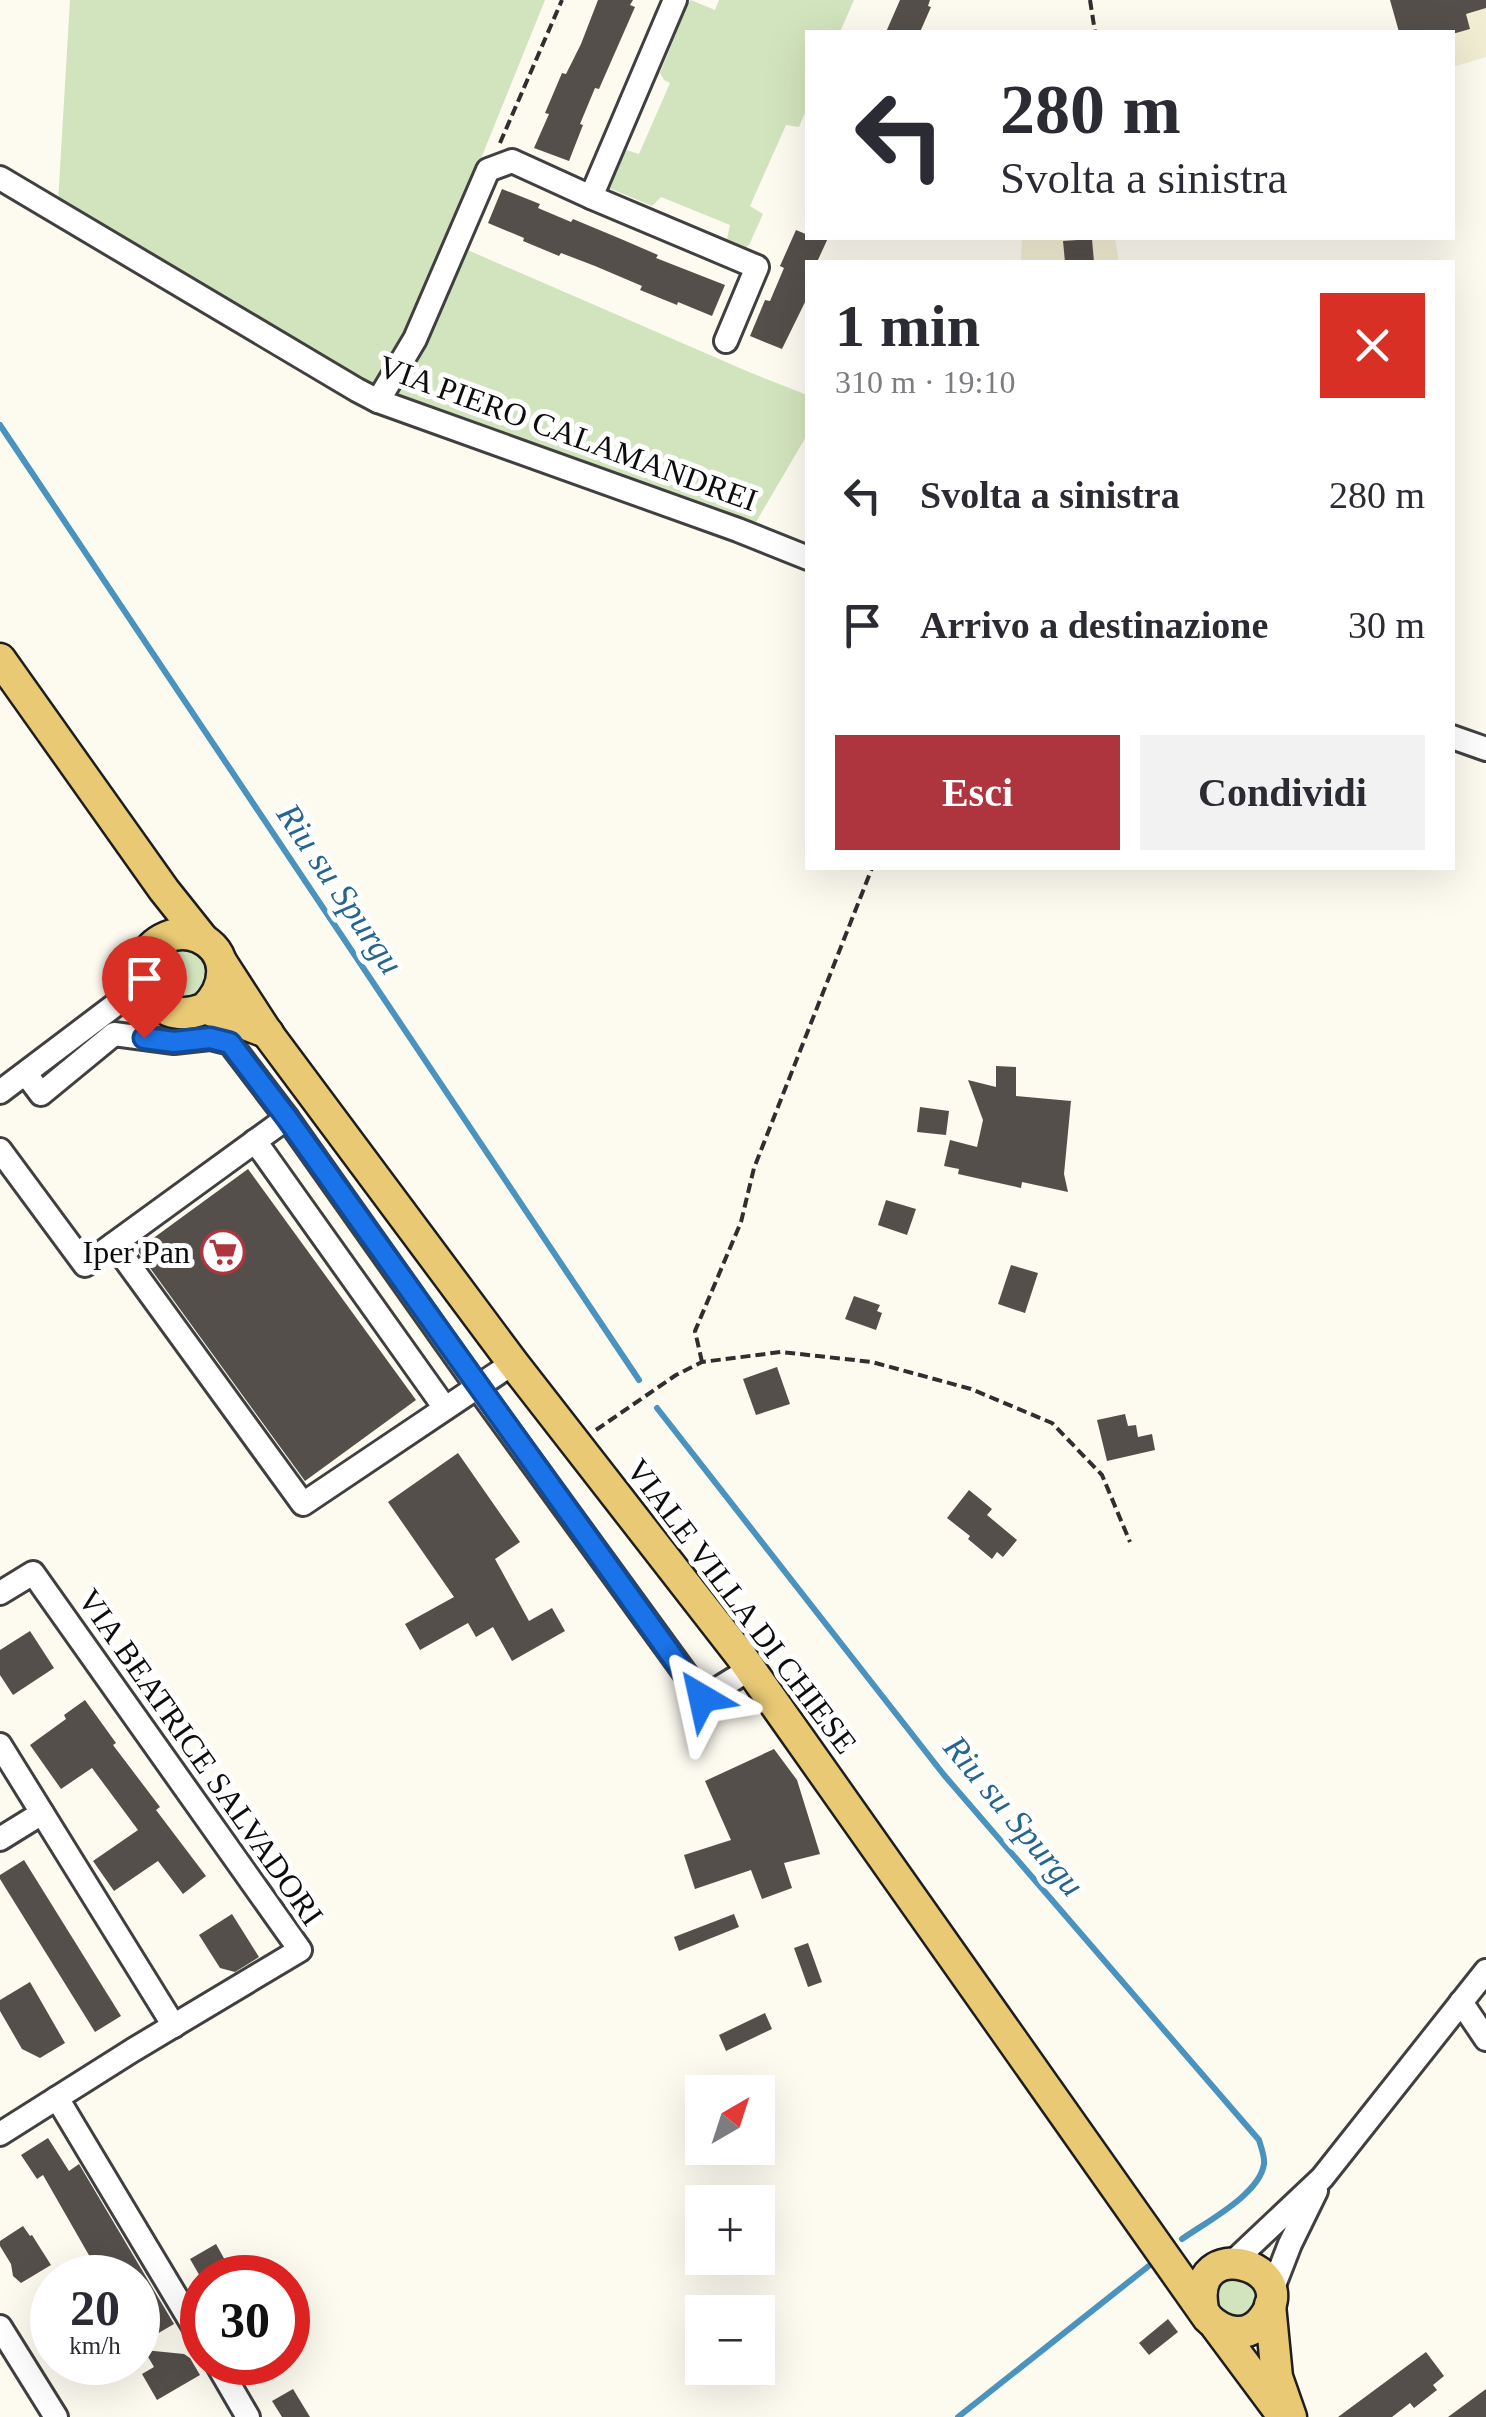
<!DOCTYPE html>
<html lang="it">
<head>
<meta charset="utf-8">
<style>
  body { margin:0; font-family:"Times New Roman",serif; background:#f2f2f3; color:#2b2b33; height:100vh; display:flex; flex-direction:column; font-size:38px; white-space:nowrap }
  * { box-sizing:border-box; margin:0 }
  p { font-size:32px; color:#7c7c81 }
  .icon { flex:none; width:55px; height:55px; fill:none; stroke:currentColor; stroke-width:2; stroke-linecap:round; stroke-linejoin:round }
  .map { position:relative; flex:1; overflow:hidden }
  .details { position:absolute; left:805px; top:260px; width:650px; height:610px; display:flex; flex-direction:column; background:#fff; border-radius:0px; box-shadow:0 10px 40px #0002 }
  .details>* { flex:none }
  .banner { position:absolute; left:805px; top:30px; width:650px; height:210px; border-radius:0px; box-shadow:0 10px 40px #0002; background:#fff; color:#2b2b33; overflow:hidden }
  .needle { width:65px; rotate:39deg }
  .fabs { position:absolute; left:685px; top:2075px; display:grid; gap:20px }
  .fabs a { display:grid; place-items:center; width:90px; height:90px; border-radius:0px; background:#fff; box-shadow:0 10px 40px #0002; font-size:50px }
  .speed { position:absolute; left:30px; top:2255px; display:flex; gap:20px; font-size:50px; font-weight:700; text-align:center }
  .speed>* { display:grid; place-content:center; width:130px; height:130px; border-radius:50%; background:#fff; box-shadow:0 10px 40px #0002; line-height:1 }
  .speed small { font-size:25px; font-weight:400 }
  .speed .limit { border:15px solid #d22; background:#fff; color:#111 }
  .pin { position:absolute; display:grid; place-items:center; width:85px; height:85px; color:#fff; margin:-102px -42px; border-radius:50% 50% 50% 0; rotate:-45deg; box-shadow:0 0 10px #0007 }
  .pin .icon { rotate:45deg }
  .me { position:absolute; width:110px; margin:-55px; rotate:324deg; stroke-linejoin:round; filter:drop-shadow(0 0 8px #0008) }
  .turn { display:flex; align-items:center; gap:35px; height:210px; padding:0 30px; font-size:45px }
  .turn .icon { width:130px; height:130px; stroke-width:2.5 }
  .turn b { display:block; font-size:70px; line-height:85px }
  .round { display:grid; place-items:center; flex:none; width:105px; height:105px; border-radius:0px; background:#f2f2f3 }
  .head { display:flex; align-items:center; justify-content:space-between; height:170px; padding:0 30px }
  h1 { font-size:60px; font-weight:800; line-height:75px }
  .button { display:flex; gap:20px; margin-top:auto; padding:20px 30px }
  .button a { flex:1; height:115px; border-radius:0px; background:#ae353e; color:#fff; font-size:40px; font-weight:800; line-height:115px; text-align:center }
  .button a+a { background:#f2f2f3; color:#2b2b33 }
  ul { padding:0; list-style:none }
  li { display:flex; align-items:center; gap:30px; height:130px; padding:0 30px }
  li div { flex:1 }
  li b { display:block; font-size:38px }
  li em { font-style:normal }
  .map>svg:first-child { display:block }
  .farmland { fill:#f1edd2 }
  .green { fill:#d2e4bd }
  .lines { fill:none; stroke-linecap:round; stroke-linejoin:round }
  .stream { stroke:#4993be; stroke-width:6 }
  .building { fill:#554f4b }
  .minor-casing { stroke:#404040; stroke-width:28 }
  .major-casing { stroke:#1e1e1e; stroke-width:35 }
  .path { stroke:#2f2f2f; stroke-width:4; stroke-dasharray:10 5; stroke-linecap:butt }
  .minor { stroke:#fff; stroke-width:22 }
  .major { stroke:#e9c974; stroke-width:30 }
  .route-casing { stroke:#114b97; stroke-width:25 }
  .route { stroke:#1a73e8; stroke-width:18 }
  .labels { text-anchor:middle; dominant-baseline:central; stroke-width:10; stroke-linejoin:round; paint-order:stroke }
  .street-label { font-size:32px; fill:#0d0d0d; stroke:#fff }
  .poi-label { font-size:32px; fill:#0d0d0d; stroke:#fff; text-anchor:end }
  .water-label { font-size:35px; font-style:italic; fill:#256591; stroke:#fff }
</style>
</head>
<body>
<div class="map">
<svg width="1486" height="2417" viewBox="0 0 1486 2417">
  <rect width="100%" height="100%" fill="#fdfaf0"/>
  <g class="farmland">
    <path d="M 1486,8 L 1486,57 L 1453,67 L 1453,34 L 1470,29 L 1466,14 Z"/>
    <path d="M 1022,238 L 1115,238 L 1119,262 L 1021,262 Z"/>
  </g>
  <g class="green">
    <path d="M 70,0 L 545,0 L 415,322 L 379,383 L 371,387 L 58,202 Z"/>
    <path d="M 691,0 L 715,10 L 719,0 L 854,0 L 840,32 L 808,32 L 807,108 L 799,127 L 786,125 L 750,206 L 763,214 L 749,245 L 746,247 L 727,239 L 730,225 L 661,197 L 652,206 L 609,188 L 626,150 L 639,154 L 670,83 L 664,80 L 660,73 L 687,5 Z"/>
    <path d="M 463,248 L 749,372 L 807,395 L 807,435 L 756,522 L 715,511 L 393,395 Z"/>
    <circle cx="183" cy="973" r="25"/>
    <path d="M 1250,2277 L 1260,2302 L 1242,2322 L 1216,2313 L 1217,2280 Z"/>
  </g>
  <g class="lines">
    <g class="stream">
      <path d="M 0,425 L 639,1380"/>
      <path d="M 657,1408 L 944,1775 L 1259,2140 C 1261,2147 1265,2157 1264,2164 C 1260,2194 1206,2222 1182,2239"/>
      <path d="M 958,2417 L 1155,2261"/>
    </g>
  </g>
  <g class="building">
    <path d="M 598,0 L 633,0 L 630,5 L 635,7 L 599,89 L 595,88 L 580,124 L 583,125 L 569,161 L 534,148 L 549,114 L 545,113 L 562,73 L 566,74 L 581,44 Z"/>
    <path d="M 900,0 L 930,0 L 928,6 L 931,7 L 920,32 L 886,32 Z"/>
    <path d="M 1390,0 L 1486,0 L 1486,8 L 1466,14 L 1470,29 L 1456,33 L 1399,32 Z"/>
    <path d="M 502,189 L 540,204 L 538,208 L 571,222 L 573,219 L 621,239 L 658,255 L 656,258 L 725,285 L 712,316 L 678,302 L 677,305 L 640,290 L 642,286 L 595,266 L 561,253 L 559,256 L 523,241 L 524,238 L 488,223 Z"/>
    <path d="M 796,230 L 808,235 L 808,238 L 828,238 L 817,262 L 808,262 L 808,296 L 782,349 L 750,336 L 765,300 L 770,301 L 784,268 L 780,266 Z"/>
    <path d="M 1092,239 L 1094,262 L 1065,262 L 1063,241 Z"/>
    <path d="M 996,1066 L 1016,1067 L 1016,1096 L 1071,1101 L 1064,1174 L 1068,1192 L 1022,1182 L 1021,1188 L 958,1174 L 959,1169 L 944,1166 L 950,1140 L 977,1147 L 983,1120 L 968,1080 L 996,1087 Z"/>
    <path d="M 920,1107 L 949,1111 L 946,1135 L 917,1132 Z"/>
    <path d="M 248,1169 L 416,1400 L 305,1481 L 137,1250 Z"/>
    <path d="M 886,1200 L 916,1209 L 907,1235 L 878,1225 Z"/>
    <path d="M 1011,1265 L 1038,1273 L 1025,1313 L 998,1304 Z"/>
    <path d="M 854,1296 L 880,1305 L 877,1311 L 882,1313 L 876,1330 L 845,1319 Z"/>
    <path d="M 777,1367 L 790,1404 L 756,1415 L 743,1379 Z"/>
    <path d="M 1125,1414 L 1128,1426 L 1136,1425 L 1138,1437 L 1152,1434 L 1155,1450 L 1107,1461 L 1097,1420 Z"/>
    <path d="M 458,1453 L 520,1542 L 495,1559 L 529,1621 L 552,1608 L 565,1631 L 512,1661 L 493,1627 L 476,1637 L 468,1623 L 420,1650 L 405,1624 L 454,1597 L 388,1502 Z"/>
    <path d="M 969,1490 L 992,1509 L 987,1515 L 1017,1540 L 1003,1557 L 997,1552 L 992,1559 L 968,1539 L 970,1536 L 947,1518 Z"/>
    <path d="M 30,1631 L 54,1668 L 13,1695 L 0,1675 L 0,1650 Z"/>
    <path d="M 85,1700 L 116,1743 L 113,1745 L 160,1807 L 156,1810 L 206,1876 L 183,1894 L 158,1861 L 114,1891 L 93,1861 L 138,1830 L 92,1768 L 61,1789 L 30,1745 L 66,1719 L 64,1715 Z"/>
    <path d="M 774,1749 L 797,1780 L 820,1854 L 784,1863 L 792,1888 L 762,1899 L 751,1870 L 695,1889 L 684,1855 L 731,1840 L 705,1781 Z"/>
    <path d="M 24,1860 L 121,2016 L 95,2032 L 0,1879 L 0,1875 Z"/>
    <path d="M 232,1914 L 259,1957 L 235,1972 L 220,1968 L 199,1935 Z"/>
    <path d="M 734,1914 L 739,1927 L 679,1951 L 674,1937 Z"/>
    <path d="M 808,1943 L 822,1982 L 808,1987 L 794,1948 Z"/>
    <path d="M 30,1982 L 65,2043 L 40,2058 L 22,2049 L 0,2011 L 0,2000 Z"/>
    <path d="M 765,2013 L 772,2029 L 726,2051 L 719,2035 Z"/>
    <path d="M 48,2138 L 69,2171 L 79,2164 L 174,2324 L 138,2345 L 138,2278 L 102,2278 L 43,2175 L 37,2179 L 21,2155 Z"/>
    <path d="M 23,2226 L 30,2236 L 32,2235 L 51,2265 L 21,2283 L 13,2276 L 11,2264 L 0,2246 L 0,2241 Z"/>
    <path d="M 216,2244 L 235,2278 L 201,2278 L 190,2259 Z"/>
    <path d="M 1168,2319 L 1178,2332 L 1149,2355 L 1139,2343 Z"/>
    <path d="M 144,2350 L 184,2354 L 190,2358 L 200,2375 L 157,2400 L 142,2374 L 154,2367 Z"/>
    <path d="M 1426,2352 L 1444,2376 L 1433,2385 L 1437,2390 L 1414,2408 L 1410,2403 L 1392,2417 L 1338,2417 Z"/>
    <path d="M 293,2389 L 310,2417 L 282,2417 L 272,2401 Z"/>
    <path d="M 1486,2389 L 1486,2417 L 1448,2417 Z"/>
  </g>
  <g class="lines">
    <g class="minor-casing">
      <g id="minor">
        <path d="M 675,0 L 591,197 L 757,267 L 726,341"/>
        <path d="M 0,178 L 357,390 L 378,401 L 738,530 L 808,558"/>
        <path d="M 378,401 L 415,339 L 488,170 L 512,161 L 591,197"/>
        <path d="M 1452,737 L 1486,749"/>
        <path d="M 26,1074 L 41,1094 L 114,1034 L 174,1042 L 210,1038 L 230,1043 L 287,1118 L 485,1398 L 703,1698 L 750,1669"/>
        <path d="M 0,1092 L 143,984"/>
        <path d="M 255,1141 L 445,1408"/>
        <path d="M 0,1150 L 85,1265 L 287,1118"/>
        <path d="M 114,1244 L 303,1504 L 513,1363"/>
        <path d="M 0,1593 L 33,1573 L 300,1950 L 133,2050 L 0,2134"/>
        <path d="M 0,1745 L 174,2026"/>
        <path d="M 0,1839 L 42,1813"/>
        <path d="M 1461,2002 L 1486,2039"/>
        <path d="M 57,2098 L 202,2340"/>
        <path d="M 1232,2263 L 1322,2178 L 1486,1971"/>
        <path d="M 1271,2293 L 1290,2244 L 1316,2191"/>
        <path d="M 0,2327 L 56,2417"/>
        <path d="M 216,2362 L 248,2417"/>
      </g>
    </g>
    <g class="major-casing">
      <g id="major">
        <path d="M 0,659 L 164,890 L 203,939"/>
        <path d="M 222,963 L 268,1034 L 513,1363 L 741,1656 L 1208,2318 C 1224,2334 1248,2339 1263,2319 C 1305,2265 1188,2232 1203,2309"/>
        <path d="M 205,1008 C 228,986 230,951 198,937 C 188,933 177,933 167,937 C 117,958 149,1033 205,1008 L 268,1033"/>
        <path d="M 1270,2305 L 1277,2377 L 1291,2417"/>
        <path d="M 1216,2326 L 1280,2412"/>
      </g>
    </g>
    <g class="path">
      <path d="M 1090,0 L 1095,32"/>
      <path d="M 500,143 L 562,0"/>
      <path d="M 702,1362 L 695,1331 L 741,1222 L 754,1168 L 872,868"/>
      <path d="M 596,1430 L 676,1375 L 702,1362 L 781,1352 L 872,1362 L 971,1389 L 1052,1423 L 1102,1475 L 1130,1542"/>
    </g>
    <use href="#minor" class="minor"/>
    <use href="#major" class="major"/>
  </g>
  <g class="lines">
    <g class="route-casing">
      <path id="route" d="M 144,1038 L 174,1042 L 210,1038 L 230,1043 L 287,1118 L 702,1698"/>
    </g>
    <use href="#route" class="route"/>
  </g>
  <defs>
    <g id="supermarket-ring" transform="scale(2.25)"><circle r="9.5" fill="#fff" stroke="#ae353e" stroke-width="1.5"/><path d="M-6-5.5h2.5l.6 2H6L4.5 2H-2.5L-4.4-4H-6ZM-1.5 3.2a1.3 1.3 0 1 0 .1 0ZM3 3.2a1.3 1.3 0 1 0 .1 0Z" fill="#ae353e"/></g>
  </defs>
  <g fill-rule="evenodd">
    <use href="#supermarket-ring" x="223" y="1252"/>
  </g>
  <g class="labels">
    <g class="street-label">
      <text transform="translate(568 433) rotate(20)">VIA PIERO CALAMANDREI</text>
      <text transform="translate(742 1606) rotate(53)">VIALE VILLA DI CHIESE</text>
      <text transform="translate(201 1757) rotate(55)">VIA BEATRICE SALVADORI</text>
    </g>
    <g class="poi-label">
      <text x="190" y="1252">Iper Pan</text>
    </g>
    <g class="water-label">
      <text transform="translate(340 889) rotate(56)">Riu su Spurgu</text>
      <text transform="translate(1014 1816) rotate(50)">Riu su Spurgu</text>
    </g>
  </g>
</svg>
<div class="fabs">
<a><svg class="needle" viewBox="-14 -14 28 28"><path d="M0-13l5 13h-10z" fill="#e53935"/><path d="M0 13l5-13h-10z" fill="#7c7c81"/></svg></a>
<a>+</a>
<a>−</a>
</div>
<div class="speed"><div>20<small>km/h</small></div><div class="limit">30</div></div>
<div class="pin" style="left:144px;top:1038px;background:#d93025"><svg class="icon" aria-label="arrive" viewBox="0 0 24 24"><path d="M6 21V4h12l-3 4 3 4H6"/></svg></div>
<svg class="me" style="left:702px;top:1698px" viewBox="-20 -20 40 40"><path d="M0-17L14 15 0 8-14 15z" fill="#1a73e8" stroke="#fff" stroke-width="4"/></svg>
<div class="banner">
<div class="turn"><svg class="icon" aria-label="left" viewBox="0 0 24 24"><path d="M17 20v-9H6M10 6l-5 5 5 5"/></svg><div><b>280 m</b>Svolta a sinistra</div></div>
</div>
<section class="details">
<div class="head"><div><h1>1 min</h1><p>310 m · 19:10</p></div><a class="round" style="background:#d93025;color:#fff"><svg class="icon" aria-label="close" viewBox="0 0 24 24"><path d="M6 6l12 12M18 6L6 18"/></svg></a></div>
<ul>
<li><svg class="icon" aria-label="left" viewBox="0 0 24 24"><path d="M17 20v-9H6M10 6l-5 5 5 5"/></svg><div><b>Svolta a sinistra</b></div><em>280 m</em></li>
<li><svg class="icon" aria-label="arrive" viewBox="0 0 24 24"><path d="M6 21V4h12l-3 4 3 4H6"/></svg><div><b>Arrivo a destinazione</b></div><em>30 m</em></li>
</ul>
<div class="button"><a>Esci</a><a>Condividi</a></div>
</section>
</div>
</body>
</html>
